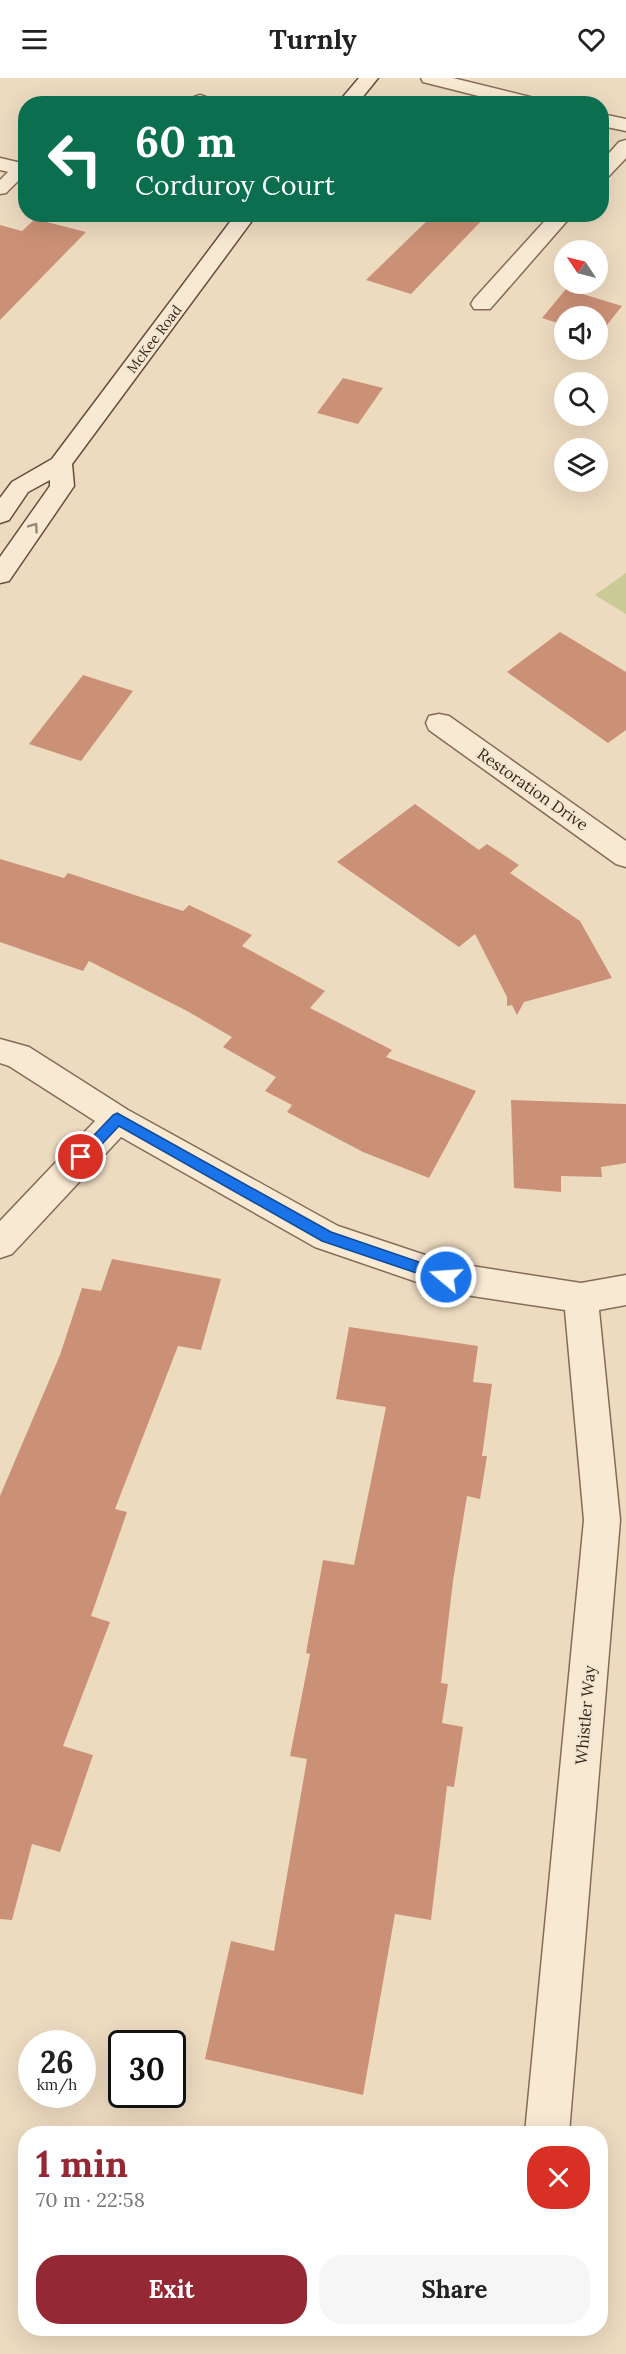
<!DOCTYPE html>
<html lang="en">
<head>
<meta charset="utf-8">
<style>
  body { margin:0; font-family:Lora,serif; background:#f6f6f6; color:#222; height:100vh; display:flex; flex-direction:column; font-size:22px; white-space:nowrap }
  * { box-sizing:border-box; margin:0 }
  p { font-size:20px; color:#767676 }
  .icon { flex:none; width:33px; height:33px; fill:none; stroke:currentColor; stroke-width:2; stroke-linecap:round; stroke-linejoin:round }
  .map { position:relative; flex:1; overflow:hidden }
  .details { position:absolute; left:18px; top:2048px; width:590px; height:210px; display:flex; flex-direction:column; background:#fff; border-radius:24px; box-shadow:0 6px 24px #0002 }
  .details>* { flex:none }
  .banner { position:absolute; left:18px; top:18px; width:591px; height:126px; border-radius:24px; box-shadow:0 6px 24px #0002; background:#0b6e4f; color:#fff; overflow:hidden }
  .needle { width:39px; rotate:305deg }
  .controls { position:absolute; left:554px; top:162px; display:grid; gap:12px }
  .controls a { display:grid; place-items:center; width:54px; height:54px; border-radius:50%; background:#fff; box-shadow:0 6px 24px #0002; font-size:30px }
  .speed { position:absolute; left:18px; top:1952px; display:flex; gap:12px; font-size:30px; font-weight:700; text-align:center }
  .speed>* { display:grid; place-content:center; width:78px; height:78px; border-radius:50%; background:#fff; box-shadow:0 6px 24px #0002; line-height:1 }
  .speed small { font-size:15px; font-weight:400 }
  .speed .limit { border:3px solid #111; border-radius:9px; background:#fff; color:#111 }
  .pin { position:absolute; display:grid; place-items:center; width:51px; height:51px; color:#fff; margin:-26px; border:3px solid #fff; border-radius:50%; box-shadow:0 2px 6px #0007 }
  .me { position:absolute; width:66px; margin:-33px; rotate:288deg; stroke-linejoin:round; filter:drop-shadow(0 0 4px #0008) }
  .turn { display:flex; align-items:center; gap:21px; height:126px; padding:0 18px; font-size:27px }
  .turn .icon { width:78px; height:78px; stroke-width:2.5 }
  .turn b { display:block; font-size:42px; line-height:51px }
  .round { display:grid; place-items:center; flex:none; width:63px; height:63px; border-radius:24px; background:#f6f6f6 }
  .headline { display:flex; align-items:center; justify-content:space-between; height:102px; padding:0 18px }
  h1 { font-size:36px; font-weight:700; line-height:45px; color:#942935 }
  .cta { display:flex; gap:12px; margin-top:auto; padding:12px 18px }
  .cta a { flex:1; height:69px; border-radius:24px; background:#942935; color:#fff; font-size:24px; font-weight:700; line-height:69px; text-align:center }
  .cta a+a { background:#f6f6f6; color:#222 }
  header { display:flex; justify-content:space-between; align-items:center; height:78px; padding:0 18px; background:#fff; font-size:27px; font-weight:700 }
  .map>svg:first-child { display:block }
  .green { fill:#cacb94 }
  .building { fill:#cb9176 }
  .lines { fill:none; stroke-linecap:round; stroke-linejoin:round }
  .lane-casing { stroke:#866c58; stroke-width:3 }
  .street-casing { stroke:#866c58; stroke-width:3 }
  .secondary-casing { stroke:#674d3c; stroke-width:3 }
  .lane { fill:#f8e9d3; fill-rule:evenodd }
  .street { fill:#f8e9d3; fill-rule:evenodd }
  .secondary { fill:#f8e9d3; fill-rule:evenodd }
  .oneway { stroke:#968878 }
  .route { fill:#1a73e8; stroke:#114b97; stroke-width:1.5 }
  .labels { text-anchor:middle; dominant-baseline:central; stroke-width:5; stroke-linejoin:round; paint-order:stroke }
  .far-street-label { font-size:14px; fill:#35261d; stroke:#f5e6cf }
  .street-label { font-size:16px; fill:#35261d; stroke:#f5e6cf }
</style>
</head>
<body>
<header><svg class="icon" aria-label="menu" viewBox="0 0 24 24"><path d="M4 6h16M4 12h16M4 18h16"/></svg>Turnly<svg class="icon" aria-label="heart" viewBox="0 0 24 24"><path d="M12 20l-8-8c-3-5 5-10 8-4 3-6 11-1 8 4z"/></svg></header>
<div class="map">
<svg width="626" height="2276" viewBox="0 0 626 2276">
  <rect width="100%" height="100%" fill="#eddbc0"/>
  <path class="green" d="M 626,495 L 626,536 L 595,517 Z"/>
  <g class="building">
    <path d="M 434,136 L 488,136 L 411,216 L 366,202 Z"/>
    <path d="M 35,141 L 86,154 L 0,242 L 0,147 L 22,153 Z"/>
    <path d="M 566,211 L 622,228 L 599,257 L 597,238 L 564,238 L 564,247 L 542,240 Z"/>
    <path d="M 343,300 L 383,310 L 358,346 L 317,335 Z"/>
    <path d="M 560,554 L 626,594 L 626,652 L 608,665 L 507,594 Z"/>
    <path d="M 83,597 L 133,613 L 81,683 L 29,666 Z"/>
    <path d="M 415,726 L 479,772 L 487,766 L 519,787 L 510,795 L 580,843 L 612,900 L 524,924 L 517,937 L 512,927 L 507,928 L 507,919 L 475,856 L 459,869 L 337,784 Z"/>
    <path d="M 0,781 L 64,800 L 68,795 L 183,833 L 189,827 L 252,857 L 242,868 L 325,913 L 310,930 L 392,972 L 386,979 L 476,1013 L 429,1100 L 363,1074 L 287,1034 L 292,1027 L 265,1013 L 276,999 L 223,969 L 232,959 L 187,933 L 89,883 L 83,893 L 0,864 Z"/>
    <path d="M 511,1022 L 626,1026 L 626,1085 L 601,1089 L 602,1099 L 561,1098 L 561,1114 L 514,1110 Z"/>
    <path d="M 112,1181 L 221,1201 L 201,1272 L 178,1268 L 115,1431 L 127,1434 L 91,1538 L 110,1544 L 63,1668 L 93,1677 L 60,1774 L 32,1766 L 12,1842 L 0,1841 L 0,1418 L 60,1277 L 82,1210 L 101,1213 Z"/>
    <path d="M 349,1249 L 478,1268 L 473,1304 L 492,1306 L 482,1378 L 487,1378 L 480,1421 L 467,1418 L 453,1503 L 441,1605 L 448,1606 L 442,1645 L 463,1649 L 454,1709 L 447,1708 L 431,1842 L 395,1836 L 363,2017 L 205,1981 L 231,1863 L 274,1873 L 307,1681 L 290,1678 L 310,1576 L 306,1575 L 323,1482 L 354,1487 L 386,1329 L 336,1321 Z"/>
  </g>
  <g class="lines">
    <g class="lane-casing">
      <g id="lane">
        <path d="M 200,17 L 206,19 L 206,26 L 190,26 L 194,19 Z"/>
        <path d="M 20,86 L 26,87 L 26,95 L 6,115 L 0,116 L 0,102 L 14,88 Z"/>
      </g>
    </g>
    <g class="street-casing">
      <g id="street">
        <path d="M 421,0 L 453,0 L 542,22 L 544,26 L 510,26 L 423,4 Z"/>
        <path d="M 602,36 L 626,41 L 626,53 L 602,48 Z"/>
        <path d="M 626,62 L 626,80 L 609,98 L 602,100 L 602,83 L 619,64 Z"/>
        <path d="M 0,80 L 26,86 L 26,98 L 0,92 Z"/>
        <path d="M 551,136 L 573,136 L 490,231 L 474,231 L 471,226 L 474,221 Z"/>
        <path d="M 439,636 L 449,638 L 626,763 L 626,789 L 616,786 L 429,652 L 426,645 L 429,638 Z"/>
        <path d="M 0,961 L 29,969 L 128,1032 L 338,1148 L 446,1184 L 581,1205 L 626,1197 L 626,1227 L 599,1232 L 620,1442 L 569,2055 L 525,2055 L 584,1442 L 565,1232 L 446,1214 L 315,1169 L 121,1059 L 12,1176 L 0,1180 L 0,1143 L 95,1043 L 9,988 L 0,985 Z"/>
      </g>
    </g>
    <g class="secondary-casing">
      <g id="secondary">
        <path d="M 359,0 L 378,0 L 357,26 L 337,26 Z"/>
        <path d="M 236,136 L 257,136 L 72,386 L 74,408 L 9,503 L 0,505 L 0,479 L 50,408 L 50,402 L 28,414 L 9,442 L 0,445 L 0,420 L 12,404 L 52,381 Z"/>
      </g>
    </g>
    <use href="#lane" class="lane"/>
    <use href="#street" class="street"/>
    <use href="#secondary" class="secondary"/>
  </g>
  <defs><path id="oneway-chevron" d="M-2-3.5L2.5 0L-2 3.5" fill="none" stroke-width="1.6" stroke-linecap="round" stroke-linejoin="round" transform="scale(1.5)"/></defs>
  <use class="oneway" href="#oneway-chevron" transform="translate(34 449) rotate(-55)"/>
  <path class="route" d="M 117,1035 L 331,1154 L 451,1195 L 451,1203 L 446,1205 L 322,1163 L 119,1048 L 86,1083 L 77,1083 L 77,1075 L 113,1037 Z"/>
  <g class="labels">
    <g class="far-street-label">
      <text transform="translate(154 261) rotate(-53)">McKee Road</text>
    </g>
    <g class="street-label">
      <text transform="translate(533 711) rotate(35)">Restoration Drive</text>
      <text transform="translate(585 1637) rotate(-85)">Whistler Way</text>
    </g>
  </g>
</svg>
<div class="controls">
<a><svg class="needle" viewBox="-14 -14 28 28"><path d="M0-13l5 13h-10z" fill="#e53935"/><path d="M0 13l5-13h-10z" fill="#767676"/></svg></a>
<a><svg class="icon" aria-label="sound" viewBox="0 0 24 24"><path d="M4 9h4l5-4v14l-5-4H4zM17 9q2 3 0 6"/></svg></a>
<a><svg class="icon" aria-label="search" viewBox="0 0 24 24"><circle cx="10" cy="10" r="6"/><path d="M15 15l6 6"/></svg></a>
<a><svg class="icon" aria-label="layers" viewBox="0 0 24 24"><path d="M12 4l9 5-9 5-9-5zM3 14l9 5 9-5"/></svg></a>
</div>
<div class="speed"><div>26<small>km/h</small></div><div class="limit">30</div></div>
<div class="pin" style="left:81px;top:1079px;background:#d93025"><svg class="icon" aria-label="arrive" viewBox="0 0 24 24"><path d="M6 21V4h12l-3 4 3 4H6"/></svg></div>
<svg class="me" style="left:446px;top:1199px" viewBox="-20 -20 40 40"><circle r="17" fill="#1a73e8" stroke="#fff" stroke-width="3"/><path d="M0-11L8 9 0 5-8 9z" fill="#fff"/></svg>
<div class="banner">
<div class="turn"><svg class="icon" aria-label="left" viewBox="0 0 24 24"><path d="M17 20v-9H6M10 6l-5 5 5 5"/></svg><div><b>60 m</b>Corduroy Court</div></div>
</div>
<section class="details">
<div class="headline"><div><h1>1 min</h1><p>70 m · 22:58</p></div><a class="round" style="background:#d93025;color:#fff"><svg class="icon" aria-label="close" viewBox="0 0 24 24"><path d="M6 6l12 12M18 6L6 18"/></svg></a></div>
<div class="cta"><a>Exit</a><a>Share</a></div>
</section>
</div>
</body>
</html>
